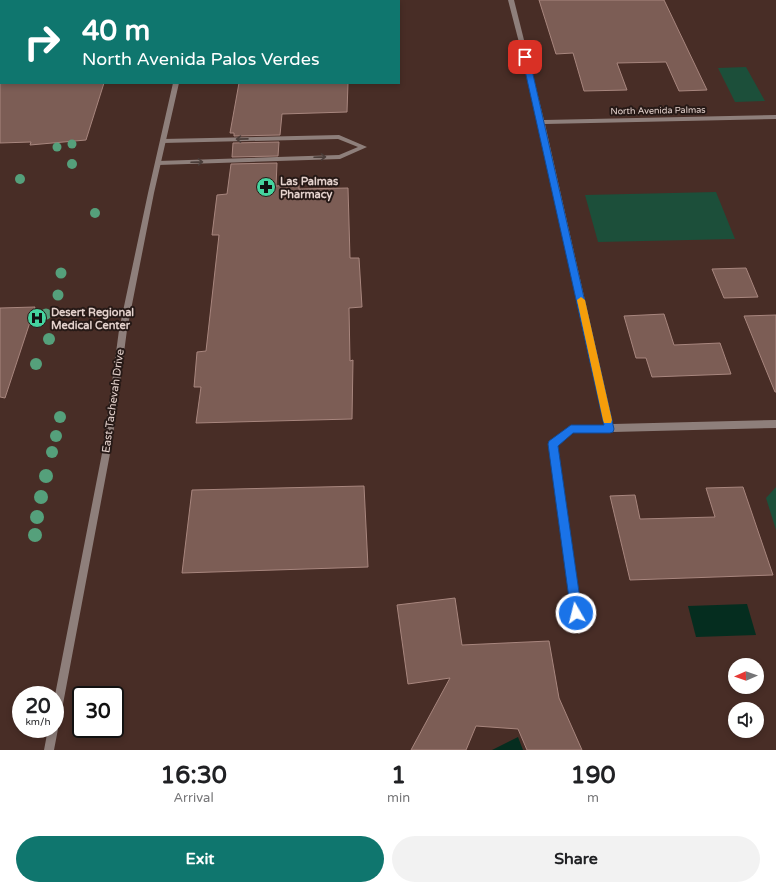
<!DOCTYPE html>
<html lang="en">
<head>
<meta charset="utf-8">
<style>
  body { margin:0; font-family:"Varela Round",sans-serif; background:#f2f2f2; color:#202124; height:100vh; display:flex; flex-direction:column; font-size:15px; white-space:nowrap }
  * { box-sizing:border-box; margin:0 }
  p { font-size:13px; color:#757577 }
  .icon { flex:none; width:22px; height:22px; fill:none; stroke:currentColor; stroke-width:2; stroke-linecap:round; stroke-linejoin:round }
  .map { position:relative; height:750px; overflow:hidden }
  .side { display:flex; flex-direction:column; background:#fff; flex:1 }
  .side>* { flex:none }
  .hud { position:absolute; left:0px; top:0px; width:400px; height:84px; box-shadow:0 2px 6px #0003; background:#0f766e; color:#fff; overflow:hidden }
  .needle { width:26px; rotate:268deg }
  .controls { position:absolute; left:728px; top:658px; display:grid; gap:8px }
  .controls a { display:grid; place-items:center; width:36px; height:36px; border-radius:50%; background:#fff; box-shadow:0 2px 6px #0003; font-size:20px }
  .speed { position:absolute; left:12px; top:686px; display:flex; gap:8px; font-size:20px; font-weight:700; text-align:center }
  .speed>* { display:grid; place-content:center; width:52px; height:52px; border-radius:50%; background:#fff; box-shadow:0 2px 6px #0003; line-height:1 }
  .speed small { font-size:10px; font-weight:400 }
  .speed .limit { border:2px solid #111; border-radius:6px; background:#fff; color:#111 }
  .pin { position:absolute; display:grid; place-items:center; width:34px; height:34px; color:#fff; margin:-17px; border-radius:8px; box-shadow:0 2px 6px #0006 }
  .me { position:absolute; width:44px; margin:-22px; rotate:352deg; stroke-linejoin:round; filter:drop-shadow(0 0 3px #0008) }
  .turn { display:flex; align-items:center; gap:14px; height:84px; padding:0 16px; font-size:18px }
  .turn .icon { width:52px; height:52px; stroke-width:2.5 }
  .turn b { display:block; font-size:28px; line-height:34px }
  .eta { display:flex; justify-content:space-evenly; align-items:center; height:68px; text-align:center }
  .eta b { font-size:24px; font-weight:700; line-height:28px }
  .primary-button { display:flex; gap:8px; margin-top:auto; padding:8px 16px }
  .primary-button a { flex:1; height:46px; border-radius:24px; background:#0f766e; color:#fff; font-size:16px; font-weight:700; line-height:46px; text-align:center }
  .primary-button a+a { background:#f2f2f2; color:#202124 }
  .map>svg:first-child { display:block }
  .green { fill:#1c4f3a }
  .water { fill:#052d1f }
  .building { fill:#7c5d55; stroke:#a8867e }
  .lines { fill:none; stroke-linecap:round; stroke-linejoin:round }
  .service { fill:#8e7f7b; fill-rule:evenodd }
  .minor { fill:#8e7f7b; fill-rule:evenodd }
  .tertiary { fill:#8e7f7b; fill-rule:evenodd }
  .tree { fill:#55a07b }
  .oneway { stroke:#4a3d39 }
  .route { fill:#1a73e8; stroke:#114b97 }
  .slow { fill:#f59e0b }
  .labels { text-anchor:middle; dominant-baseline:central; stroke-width:4; stroke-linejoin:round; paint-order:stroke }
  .far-street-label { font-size:9px; fill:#e4d2cd; stroke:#261916 }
  .poi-label { font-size:11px; font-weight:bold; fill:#e4d2cd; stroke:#261916; text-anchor:start }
  .street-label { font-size:11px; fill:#e4d2cd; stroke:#261916 }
</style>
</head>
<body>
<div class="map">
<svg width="776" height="750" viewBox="0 0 776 750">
  <rect width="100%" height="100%" fill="#482d26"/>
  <g class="green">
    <path d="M 746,67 L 765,101 L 735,102 L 718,68 Z"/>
    <path d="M 716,192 L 735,239 L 598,242 L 585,195 Z"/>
    <path d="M 776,487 L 776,530 L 766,498 Z"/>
  </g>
  <g class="water">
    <path d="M 747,604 L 756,635 L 696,637 L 688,606 Z"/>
    <path d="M 518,737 L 523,750 L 492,750 Z"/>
  </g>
  <g class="building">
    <path d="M 539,0 L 664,0 L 707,90 L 679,91 L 666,62 L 617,63 L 627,90 L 584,91 L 573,53 L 556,54 Z"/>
    <path d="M 0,83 L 104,83 L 86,140 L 30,145 L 31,142 L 0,143 Z"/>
    <path d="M 239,83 L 348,83 L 347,112 L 282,114 L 280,135 L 234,136 L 234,133 L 230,133 Z"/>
    <path d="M 279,142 L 278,156 L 232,157 L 233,143 Z"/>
    <path d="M 277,163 L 276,186 L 299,184 L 299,189 L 348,188 L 350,258 L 359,258 L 362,307 L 349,308 L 350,361 L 353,360 L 352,419 L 196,423 L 201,387 L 194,387 L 197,352 L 206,351 L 219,235 L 212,235 L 217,195 L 227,194 L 231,164 Z"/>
    <path d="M 746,268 L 758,297 L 724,298 L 712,269 Z"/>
    <path d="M 35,307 L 5,398 L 0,397 L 0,308 Z"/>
    <path d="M 664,314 L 674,345 L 720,343 L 731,374 L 652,377 L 646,358 L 636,358 L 624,316 Z"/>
    <path d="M 776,315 L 776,392 L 775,392 L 744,316 Z"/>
    <path d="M 364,486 L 368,567 L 182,573 L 192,490 Z"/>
    <path d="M 743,487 L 773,575 L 630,580 L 610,496 L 635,495 L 640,519 L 715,517 L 706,488 Z"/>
    <path d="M 455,598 L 462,645 L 549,641 L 559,698 L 582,750 L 527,750 L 518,729 L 476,726 L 466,750 L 411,750 L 450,678 L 408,684 L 397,605 Z"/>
  </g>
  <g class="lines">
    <path class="service" d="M 339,135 L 367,147 L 340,159 L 158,165 L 155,163 L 158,161 L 339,155 L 358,147 L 338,139 L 163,143 L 160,141 L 163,139 Z"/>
    <path class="minor" d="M 508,0 L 514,0 L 544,120 L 776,115 L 776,119 L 545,124 L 613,424 L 776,420 L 776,428 L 573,433 L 557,445 L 584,629 L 582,632 L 579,634 L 576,632 L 574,629 L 549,444 L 550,441 L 571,425 L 605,425 L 530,85 Z"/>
    <g class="tertiary">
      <rect x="192" y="0" width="6" height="1"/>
      <path d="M 173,83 L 179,83 L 154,193 L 127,330 L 112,443 L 60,720 L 59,724 L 56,725 L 58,729 L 54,750 L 44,750 L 48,729 L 55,729 L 55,695 L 104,443 L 119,330 L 148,193 Z"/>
    </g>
  </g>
  <g class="tree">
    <circle cx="72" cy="144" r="4.5"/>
    <circle cx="57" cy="147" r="4.5"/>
    <circle cx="72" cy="164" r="5"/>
    <circle cx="20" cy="179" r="5"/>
    <circle cx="95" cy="213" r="5"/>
    <circle cx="61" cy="273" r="5.5"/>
    <circle cx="58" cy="295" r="5.5"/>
    <circle cx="46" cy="314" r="5.5"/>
    <circle cx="49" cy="339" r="6"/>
    <circle cx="36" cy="364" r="6"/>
    <circle cx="60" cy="417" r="6"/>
    <circle cx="56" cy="436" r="6"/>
    <circle cx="52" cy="452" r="6"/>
    <circle cx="46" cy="476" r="7"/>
    <circle cx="41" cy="497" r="7"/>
    <circle cx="37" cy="517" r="7"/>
    <circle cx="35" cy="535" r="7"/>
  </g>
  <defs><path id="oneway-shaft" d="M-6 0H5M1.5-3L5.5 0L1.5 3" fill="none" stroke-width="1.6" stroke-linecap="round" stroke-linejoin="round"/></defs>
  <g class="oneway">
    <use href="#oneway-shaft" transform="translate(242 139) rotate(179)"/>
    <use href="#oneway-shaft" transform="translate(320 157) rotate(-2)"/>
    <use href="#oneway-shaft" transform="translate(197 162) rotate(-2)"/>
  </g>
  <path class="route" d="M 525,55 L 529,57 L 614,429 L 613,432 L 610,433 L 573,433 L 558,446 L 582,613 L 580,617 L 576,619 L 572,617 L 571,613 L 548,444 L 549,441 L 571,425 L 604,425 L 522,57 Z"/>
  <path class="slow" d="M 581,297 L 585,300 L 612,420 L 611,423 L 604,423 L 603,420 L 577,300 Z"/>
  <defs>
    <g id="pharmacy-disc" transform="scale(1)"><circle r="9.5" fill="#45d49f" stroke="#261916"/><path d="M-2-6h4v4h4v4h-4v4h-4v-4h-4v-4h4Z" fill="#111"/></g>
    <g id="hospital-disc" transform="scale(1)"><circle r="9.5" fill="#45d49f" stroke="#261916"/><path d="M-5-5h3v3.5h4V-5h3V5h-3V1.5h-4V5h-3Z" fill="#111"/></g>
  </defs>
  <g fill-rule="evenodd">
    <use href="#pharmacy-disc" x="266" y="187"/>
    <use href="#hospital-disc" x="37" y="318"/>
  </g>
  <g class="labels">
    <g class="far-street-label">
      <text transform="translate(658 111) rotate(-1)">North Avenida Palmas</text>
    </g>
    <g class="poi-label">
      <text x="280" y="181">Las Palmas<tspan x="280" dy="13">Pharmacy</tspan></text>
      <text x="51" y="312">Desert Regional<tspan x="51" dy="13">Medical Center</tspan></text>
    </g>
    <g class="street-label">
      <text transform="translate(113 401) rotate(-82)">East Tachevah Drive</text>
    </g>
  </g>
</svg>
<div class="controls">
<a><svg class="needle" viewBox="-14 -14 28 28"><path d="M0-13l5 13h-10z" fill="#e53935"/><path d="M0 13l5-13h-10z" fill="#757577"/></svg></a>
<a><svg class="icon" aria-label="sound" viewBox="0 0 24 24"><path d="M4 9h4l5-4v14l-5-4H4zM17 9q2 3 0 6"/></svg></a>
</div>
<div class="speed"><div>20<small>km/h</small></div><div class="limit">30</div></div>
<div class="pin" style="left:525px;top:57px;background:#d93025"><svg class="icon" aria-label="arrive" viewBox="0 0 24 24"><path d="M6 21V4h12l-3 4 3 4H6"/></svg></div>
<svg class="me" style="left:576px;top:613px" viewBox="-20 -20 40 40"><circle r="17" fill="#1a73e8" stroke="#fff" stroke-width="3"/><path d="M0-11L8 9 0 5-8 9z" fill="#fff"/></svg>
<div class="hud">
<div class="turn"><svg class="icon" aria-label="right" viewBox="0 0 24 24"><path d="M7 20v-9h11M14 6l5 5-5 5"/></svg><div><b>40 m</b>North Avenida Palos Verdes</div></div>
</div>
</div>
<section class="side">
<div class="eta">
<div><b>16:30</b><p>Arrival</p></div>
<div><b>1</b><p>min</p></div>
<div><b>190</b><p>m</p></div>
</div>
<div class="primary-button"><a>Exit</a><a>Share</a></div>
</section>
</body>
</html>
